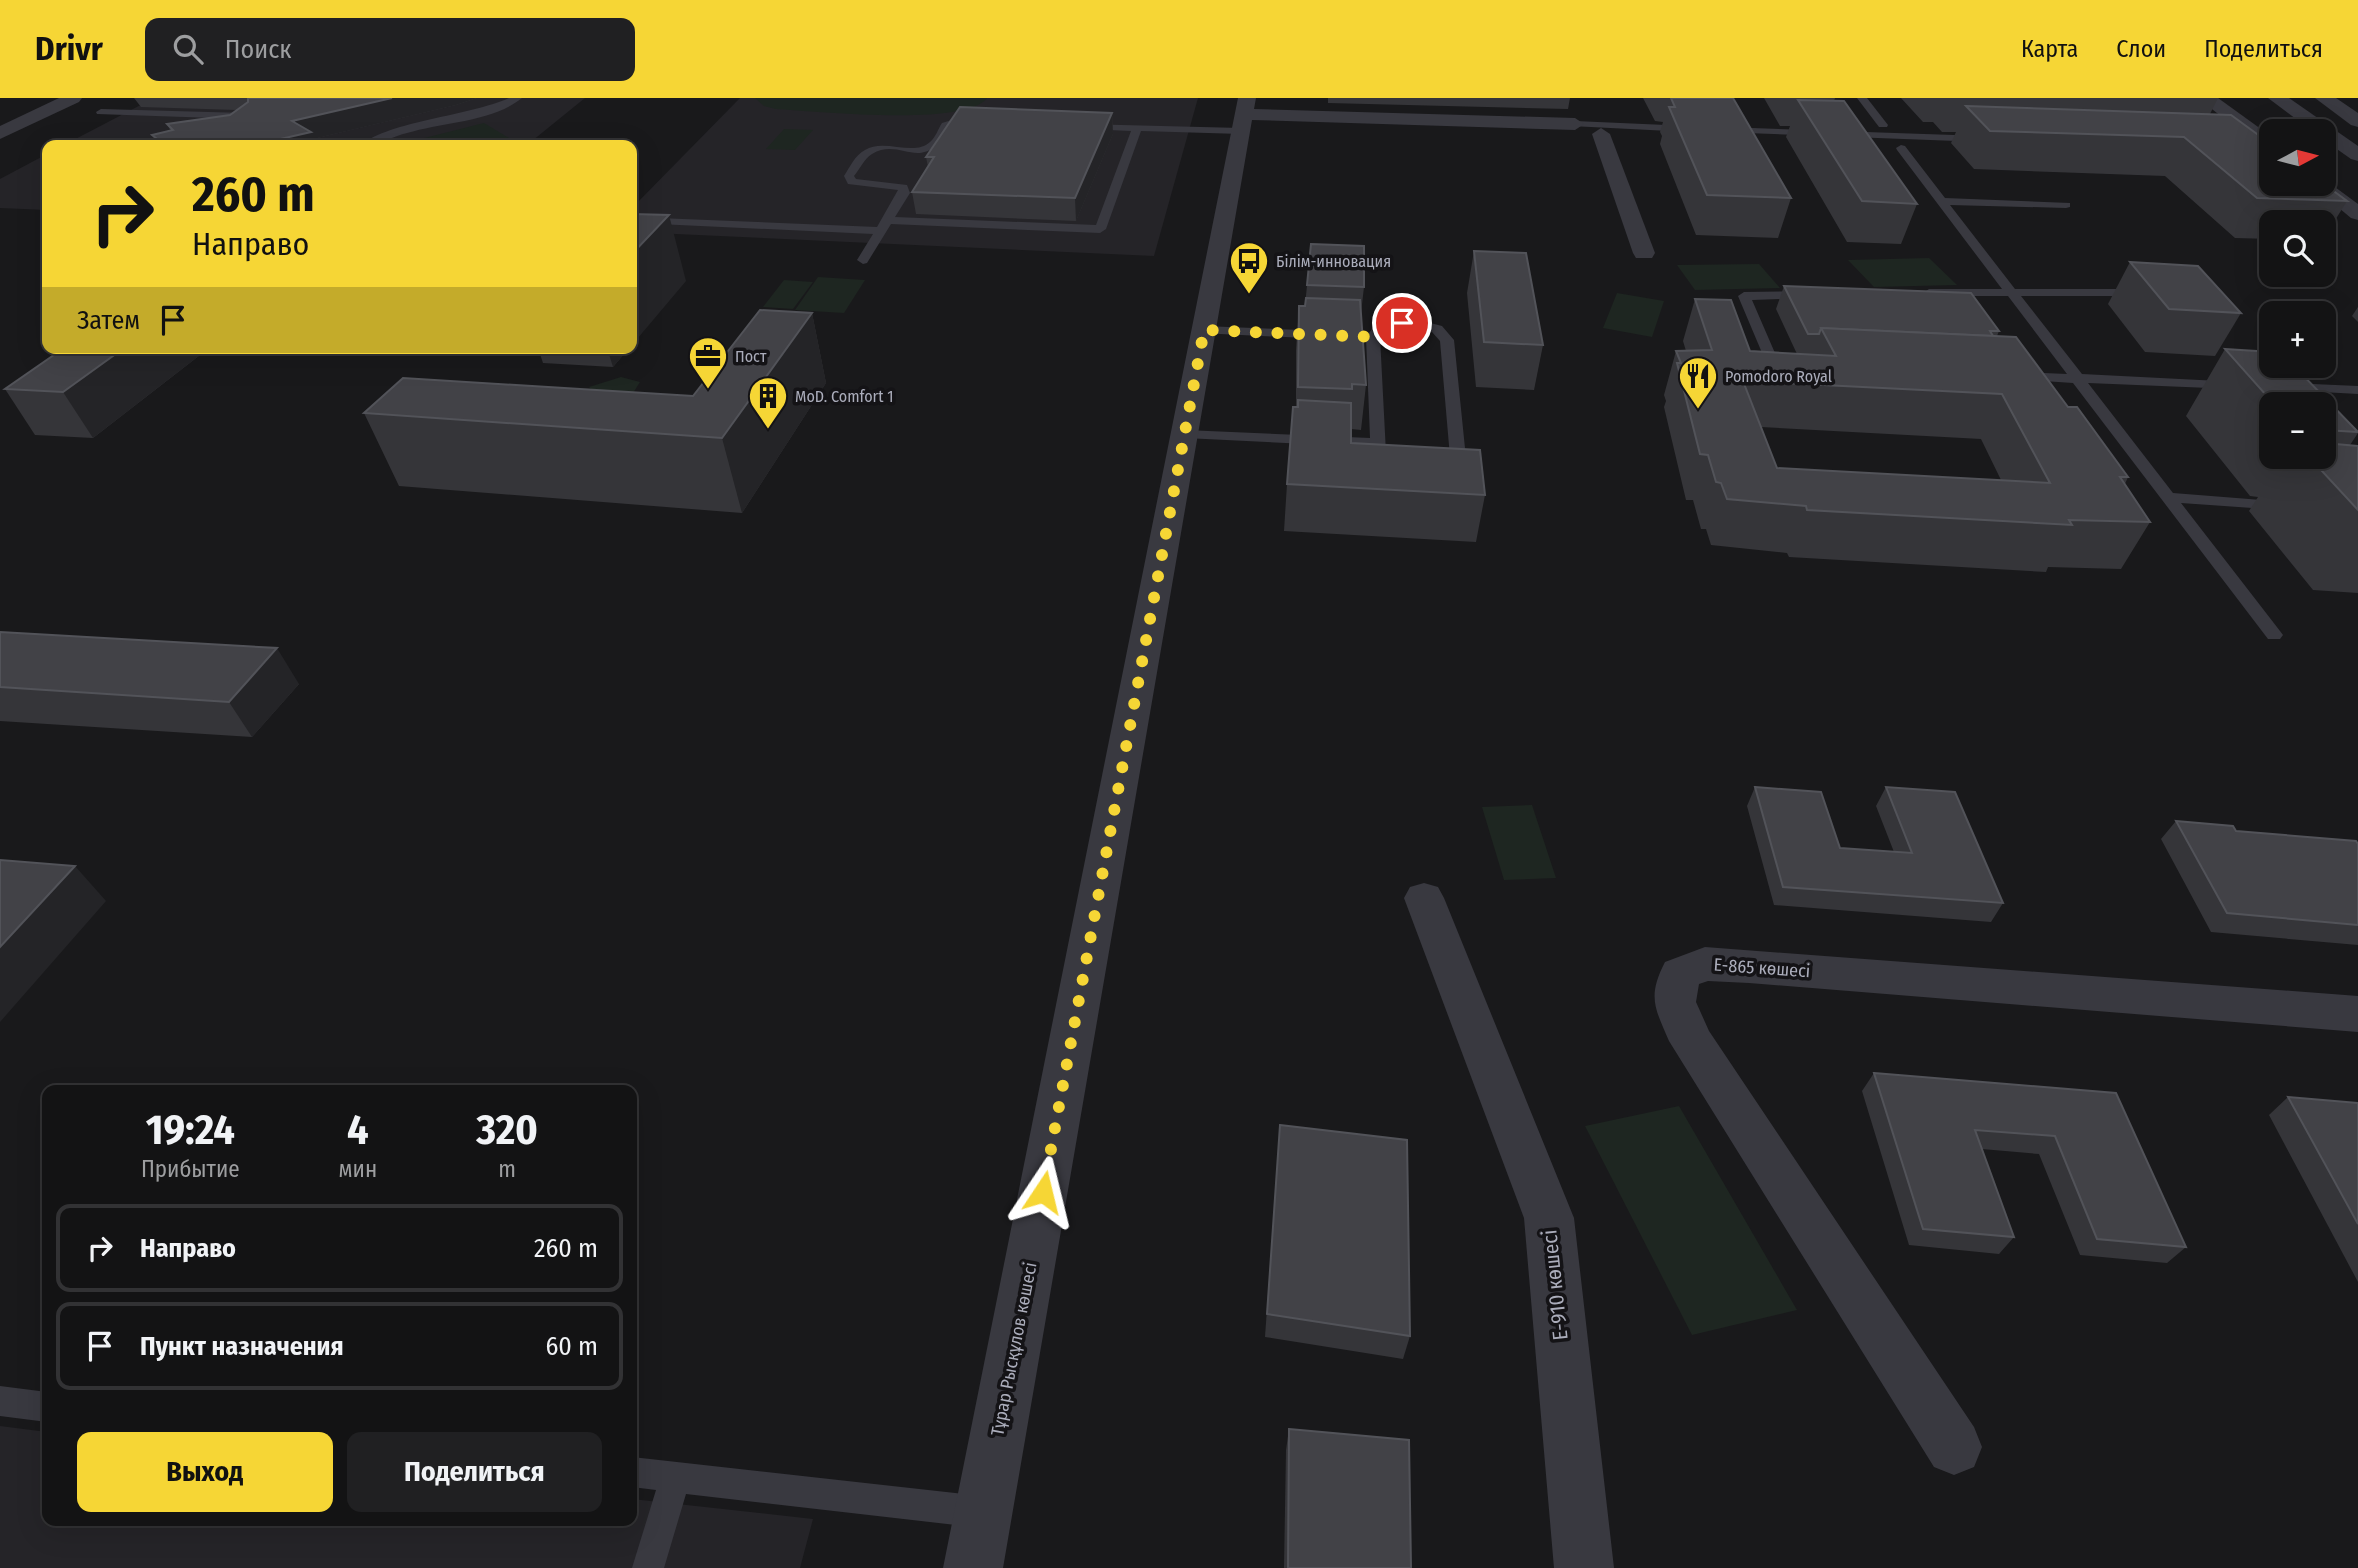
<!DOCTYPE html>
<html lang="ru">
<head>
<meta charset="utf-8">
<style>
  body { margin:0; font-family:"Fira Sans Condensed",sans-serif; background:#202022; color:#f1f3f6; height:100vh; display:flex; flex-direction:column; font-size:26px; white-space:nowrap }
  * { box-sizing:border-box; margin:0 }
  p { font-size:23px; color:#9d9ea0 }
  .icon { flex:none; width:38px; height:38px; fill:none; stroke:currentColor; stroke-width:2; stroke-linecap:round; stroke-linejoin:round }
  .map { position:relative; flex:1; overflow:hidden }
  .sheet { position:absolute; left:42px; top:987px; width:595px; height:441px; display:flex; flex-direction:column; background:#131314; border-radius:14px; box-shadow:0 7px 28px #0002,0 0 0 2px #323234 }
  .sheet>* { flex:none }
  .banner { position:absolute; left:42px; top:42px; width:595px; height:214px; border-radius:14px; box-shadow:0 7px 28px #0002,0 0 0 2px #323234; background:#f6d635; color:#111; overflow:hidden }
  .needle { width:46px; rotate:83deg }
  .tools { position:absolute; left:2259px; top:21px; display:grid; gap:14px }
  .tools a { display:grid; place-items:center; width:77px; height:77px; border-radius:14px; background:#131314; box-shadow:0 7px 28px #0002,0 0 0 2px #323234; font-size:35px }
  .pin { position:absolute; display:grid; place-items:center; width:60px; height:60px; color:#fff; margin:-30px; border:4px solid #fff; border-radius:50%; box-shadow:0 2px 7px #0007 }
  .me { position:absolute; width:77px; margin:-38px; rotate:10deg; stroke-linejoin:round; filter:drop-shadow(0 0 5px #0008) }
  .turn { display:flex; align-items:center; gap:24px; height:147px; padding:0 35px; font-size:32px }
  .turn .icon { width:91px; height:91px; stroke-width:2.5 }
  .turn b { display:block; font-size:49px; line-height:60px }
  .then { display:flex; align-items:center; height:66px; padding:0 35px; background:#0003; gap:14px; font-size:26px }
  .eta { display:flex; justify-content:space-evenly; align-items:center; height:119px; text-align:center }
  .eta b { font-size:42px; font-weight:700; line-height:49px }
  .cta { display:flex; gap:14px; margin-top:auto; padding:14px 35px }
  .cta a { flex:1; height:80px; border-radius:14px; background:#f6d635; color:#111; font-size:28px; font-weight:700; line-height:80px; text-align:center }
  .cta a+a { background:#202022; color:#f1f3f6 }
  ul { padding:0; list-style:none }
  li { display:flex; align-items:center; gap:21px; height:88px; margin:0 14px 10px; padding:0 21px; border:4px solid #323234; border-radius:14px }
  li div { flex:1 }
  li b { display:block; font-size:26px }
  li em { font-style:normal }
  header { display:flex; align-items:center; gap:42px; box-sizing:border-box; height:98px; padding:0 35px; background:#f6d635; color:#111 }
  header strong { font-size:33px }
  nav { display:flex; gap:38px; margin-inline-start:auto; font-size:24px }
  .search { width:490px; height:63px; background:#202022; display:flex; align-items:center; gap:18px; box-sizing:border-box; padding:0 24px; border-radius:14px; color:#9d9ea0; font-size:26px }
  .map>svg:first-child { display:block }
  .built { fill:#252428 }
  .green { fill:#1e2621 }
  .lines { fill:none; stroke-linecap:round; stroke-linejoin:round }
  .service { fill:#393940; fill-rule:evenodd }
  .minor { fill:#393940; fill-rule:evenodd }
  .tertiary { fill:#393940; fill-rule:evenodd }
  .wall { fill:#353539; fill-rule:evenodd }
  .shaded-wall { fill:#242427 }
  .building { fill:#424247; stroke:#525359; stroke-width:2; fill-rule:evenodd }
  .route { stroke:#f6d635; stroke-width:12; stroke-dasharray:0 21.6 }
  .labels { text-anchor:middle; dominant-baseline:central; stroke-width:7; stroke-linejoin:round; paint-order:stroke }
  .far-poi-label { font-size:16px; fill:#abadbb; stroke:#141316; text-anchor:start }
  .street-label { font-size:18px; fill:#abadbb; stroke:#141316 }
  .near-street-label { font-size:21px; fill:#abadbb; stroke:#141316 }
</style>
</head>
<body>
<header>
<strong>Drivr</strong>
<div class="search"><svg class="icon" aria-label="search" viewBox="0 0 24 24"><circle cx="10" cy="10" r="6"/><path d="M15 15l6 6"/></svg>Поиск</div>
<nav><a>Карта</a><a>Слои</a><a>Поделиться</a></nav>
</header>
<div class="map">
<svg width="2358" height="1470" viewBox="0 0 2358 1470">
  <rect width="100%" height="100%" fill="#19191b"/>
  <g class="built">
    <path d="M 154,0 L 585,0 L 527,47 L 64,47 Z"/>
    <path d="M 740,0 L 1198,0 L 1154,158 L 632,134 L 632,110 Z"/>
    <path d="M 47,56 L 47,112 L 0,110 L 0,81 Z"/>
    <path d="M 0,1328 L 47,1334 L 47,1423 L 632,1423 L 632,1401 L 813,1421 L 800,1470 L 0,1470 Z"/>
  </g>
  <g class="green">
    <path d="M 755,0 L 987,0 C 967,29 814,13 776,11 L 764,8 Z"/>
    <path d="M 484,25 L 509,40 L 481,47 L 397,47 Z"/>
    <path d="M 784,31 L 813,32 L 795,52 L 766,51 Z"/>
    <path d="M 1929,160 L 1957,187 L 1874,189 L 1848,162 Z"/>
    <path d="M 1759,166 L 1780,190 L 1695,192 L 1677,167 Z"/>
    <path d="M 818,179 L 865,182 L 844,215 L 795,212 Z"/>
    <path d="M 784,182 L 813,184 L 793,211 L 763,209 Z"/>
    <path d="M 1617,195 L 1664,203 L 1652,239 L 1603,230 Z"/>
    <path d="M 621,279 L 640,284 L 633,295 L 592,292 L 589,289 Z"/>
    <path d="M 1532,707 L 1556,780 L 1504,782 L 1482,709 Z"/>
    <path d="M 1679,1008 L 1797,1212 L 1692,1237 L 1585,1028 Z"/>
  </g>
  <g class="lines">
    <g class="service">
      <path d="M 509,0 L 522,0 C 492,24 443,24 407,35 C 391,39 377,48 361,47 C 390,23 469,18 509,0 Z"/>
      <path d="M 1857,0 L 1867,0 L 1888,27 L 1887,29 L 1879,29 Z"/>
      <path d="M 101,11 L 245,15 L 256,22 L 249,29 L 245,28 L 243,21 L 97,16 L 96,14 Z"/>
      <path d="M 955,21 L 977,21 L 982,24 L 977,27 L 950,29 C 922,79 902,38 872,56 C 864,61 860,71 854,78 L 856,81 L 907,87 L 910,95 L 895,119 L 1096,127 L 1131,33 L 1086,31 L 1082,30 L 1082,26 L 1241,30 L 1246,33 L 1241,36 L 1141,33 L 1106,131 L 1100,135 L 891,126 L 867,165 L 863,166 L 857,162 L 873,136 L 658,126 L 652,123 L 658,120 L 877,129 L 898,92 L 848,86 L 844,78 C 850,69 855,57 865,52 C 884,40 914,59 930,44 C 936,39 938,31 942,25 Z"/>
      <path d="M 1575,23 L 1689,28 L 1694,31 L 1689,34 L 1571,28 L 1570,26 Z"/>
      <path d="M 1724,29 L 1983,38 L 1988,41 L 1983,44 L 1720,34 L 1719,32 Z"/>
      <path d="M 1901,47 L 1905,48 L 1945,100 L 2070,105 L 2070,109 L 2066,110 L 1950,107 L 2015,191 L 2147,191 L 2148,194 L 2142,198 L 2021,198 L 2082,276 L 2239,284 L 2239,290 L 2234,291 L 2088,285 L 2173,395 L 2287,404 L 2289,407 L 2287,410 L 2281,412 L 2181,405 L 2280,533 L 2283,537 L 2280,541 L 2268,541 L 2073,285 L 2012,281 L 2012,275 L 2017,274 L 2067,276 L 2008,198 L 1924,198 L 1923,195 L 1929,191 L 2002,191 L 1897,52 L 1896,50 Z"/>
      <path d="M 1810,193 L 1816,197 L 1815,200 L 1752,202 L 1778,262 L 1794,264 L 1796,267 L 1789,271 L 1768,269 L 1738,198 L 1744,194 Z"/>
      <path d="M 1415,221 L 1442,228 L 1454,242 L 1466,360 C 1443,388 1392,383 1370,356 L 1370,349 L 1185,340 L 1178,336 L 1185,332 L 1370,340 L 1366,239 L 1376,226 ZM 1415,229 L 1432,234 L 1440,243 L 1450,359 C 1430,375 1404,371 1386,355 L 1380,239 L 1385,232 Z"/>
      <path d="M 1204,228 L 1326,233 L 1333,237 L 1326,241 L 1199,235 L 1199,229 Z"/>
      <path d="M 2290,285 L 2358,288 L 2358,296 L 2285,292 L 2283,289 Z"/>
      <path d="M 0,1288 L 47,1294 L 47,1324 L 0,1318 Z"/>
      <path d="M 632,1359 L 982,1398 L 993,1403 L 998,1414 L 993,1425 L 982,1430 L 686,1396 L 664,1470 L 632,1470 L 656,1392 L 632,1389 Z"/>
    </g>
    <g class="minor">
      <path d="M 1238,0 L 1256,0 L 1254,11 L 1575,20 L 1584,26 L 1575,32 L 1252,22 L 1003,1470 L 943,1470 Z"/>
      <path d="M 2198,0 L 2218,0 L 2272,39 L 2272,55 L 2265,53 Z"/>
      <path d="M 2315,0 L 2336,0 L 2358,15 L 2358,29 L 2351,27 Z"/>
      <path d="M 1601,30 L 1610,36 L 1655,155 L 1652,160 L 1636,160 L 1633,155 L 1592,36 Z"/>
      <path d="M 2324,81 L 2358,106 L 2358,122 L 2351,120 L 2310,86 L 2324,86 Z"/>
      <path d="M 1424,785 L 1438,789 L 1444,800 L 1574,1120 L 1614,1470 L 1554,1470 L 1524,1120 L 1404,800 L 1410,789 Z"/>
      <path d="M 1705,849 L 2358,898 L 2358,934 L 1749,885 L 1708,883 L 1699,886 L 1696,904 L 1709,933 L 1974,1329 L 1982,1349 L 1974,1369 L 1954,1377 L 1934,1369 L 1669,943 C 1655,910 1647,899 1665,864 Z"/>
    </g>
    <g class="tertiary">
      <path d="M 59,0 L 82,0 L 79,4 L 0,41 L 0,28 Z"/>
      <path d="M 2268,0 L 2289,0 L 2358,48 L 2358,63 L 2351,61 L 2324,42 L 2324,33 L 2312,33 Z"/>
    </g>
  </g>
  <g class="wall">
    <path d="M 134,0 L 477,0 L 456,7 L 313,41 L 316,47 L 158,47 L 152,37 L 170,32 L 167,26 L 230,17 L 237,12 L 141,9 Z"/>
    <path d="M 1328,0 L 1570,0 L 1568,11 L 1328,5 Z"/>
    <path d="M 1643,0 L 1733,0 L 1791,100 L 1778,140 L 1696,137 L 1660,46 L 1662,38 L 1660,34 L 1663,24 L 1655,23 Z"/>
    <path d="M 1764,0 L 1835,0 L 1834,3 L 1917,106 L 1901,146 L 1847,144 L 1786,39 L 1790,28 L 1780,28 Z"/>
    <path d="M 1901,0 L 2218,0 L 2210,16 L 2347,103 L 2324,140 L 2324,124 L 2272,124 L 2272,141 L 2235,140 L 2165,78 L 1974,71 L 1951,45 L 1956,34 L 1942,34 L 1933,24 L 1923,24 Z"/>
    <path d="M 1112,15 L 1113,36 L 1076,123 L 916,116 L 912,94 L 928,69 L 926,59 Z"/>
    <path d="M 1311,146 L 1364,189 L 1361,215 L 1366,287 L 1361,332 L 1351,331 L 1351,345 L 1485,397 L 1476,444 L 1284,433 L 1287,386 L 1296,309 L 1296,252 L 1299,208 L 1305,208 Z"/>
    <path d="M 1474,153 L 1543,247 L 1534,292 L 1476,289 L 1467,195 Z"/>
    <path d="M 2130,164 L 2241,215 L 2215,258 L 2145,254 L 2108,206 Z"/>
    <path d="M 1784,188 L 1999,233 L 1997,238 L 2068,309 L 2128,379 L 2125,386 L 2150,424 L 2121,471 L 2048,469 L 2046,474 L 1789,459 L 1787,455 L 1711,447 L 1706,431 L 1701,431 L 1693,402 L 1686,402 L 1664,309 L 1666,303 L 1664,297 L 1676,253 L 1686,253 L 1683,243 L 1695,201 L 1750,253 L 1797,256 L 1776,211 ZM 1761,329 L 1981,341 L 2001,382 L 1777,370 Z"/>
    <path d="M 2358,209 L 2358,224 L 2352,218 Z"/>
    <path d="M 812,215 L 826,285 L 742,415 L 399,388 L 364,315 L 693,298 Z"/>
    <path d="M 64,250 L 209,250 L 93,340 L 35,337 L 5,291 Z"/>
    <path d="M 538,250 L 629,250 L 613,269 L 543,265 Z"/>
    <path d="M 2225,251 L 2272,254 L 2272,268 L 2294,268 L 2358,333 L 2358,335 L 2350,347 L 2358,348 L 2358,495 L 2313,492 L 2249,413 L 2258,399 L 2250,398 L 2186,318 ZM 2272,306 L 2324,306 L 2324,359 L 2272,359 Z"/>
    <path d="M 0,534 L 299,586 L 252,639 L 0,623 Z"/>
    <path d="M 1755,689 L 1840,750 L 1894,754 L 1876,708 L 1886,689 L 2003,805 L 1991,824 L 1774,807 L 1747,708 Z"/>
    <path d="M 2176,723 L 2236,733 L 2358,746 L 2358,847 L 2211,834 L 2161,741 Z"/>
    <path d="M 1874,975 L 2116,995 L 2186,1149 L 2167,1165 L 2080,1157 L 2039,1056 L 1982,1051 L 2014,1139 L 1999,1156 L 1909,1147 L 1862,993 Z"/>
    <path d="M 2288,999 L 2358,1005 L 2358,1184 L 2269,1017 Z"/>
    <path d="M 1280,1027 L 1410,1238 L 1403,1261 L 1265,1239 Z"/>
    <path d="M 1289,1331 L 1411,1470 L 1284,1470 L 1286,1352 Z"/>
  </g>
  <g class="shaded-wall">
    <path d="M 392,0 L 477,0 L 456,7 L 313,41 L 316,47 L 254,47 L 292,23 Z"/>
    <path d="M 1112,15 L 1113,36 L 1076,123 L 1075,100 Z"/>
    <path d="M 669,117 L 686,183 L 632,247 L 632,156 Z"/>
    <path d="M 812,215 L 826,285 L 742,415 L 722,340 Z"/>
    <path d="M 124,250 L 209,250 L 93,340 L 63,294 Z"/>
    <path d="M 607,250 L 629,250 L 613,269 Z"/>
    <path d="M 277,550 L 299,586 L 252,639 L 229,604 Z"/>
    <path d="M 75,768 L 106,803 L 0,924 L 0,849 Z"/>
  </g>
  <g class="building">
    <path d="M 248,0 L 392,0 L 292,23 L 311,34 L 254,47 L 165,47 L 152,37 L 173,32 L 167,26 L 230,17 L 248,4 Z"/>
    <path d="M 1671,0 L 1733,0 L 1791,100 L 1707,97 L 1669,9 L 1675,9 Z"/>
    <path d="M 1798,2 L 1844,3 L 1917,106 L 1862,103 Z"/>
    <path d="M 1966,8 L 2231,17 L 2272,47 L 2272,86 L 2324,86 L 2347,103 L 2257,100 L 2184,39 L 1990,33 Z"/>
    <path d="M 960,9 L 1112,15 L 1075,100 L 912,94 L 934,59 L 926,59 Z"/>
    <path d="M 632,116 L 669,117 L 632,156 Z"/>
    <path d="M 1311,146 L 1364,148 L 1364,189 L 1307,187 Z"/>
    <path d="M 1474,153 L 1526,155 L 1543,247 L 1484,244 Z"/>
    <path d="M 2130,164 L 2198,168 L 2241,215 L 2169,211 Z"/>
    <path d="M 1784,188 L 1971,195 L 1999,233 L 1990,233 L 1993,238 L 1821,230 L 1819,236 L 1808,236 Z"/>
    <path d="M 1306,200 L 1360,202 L 1366,287 L 1352,286 L 1352,291 L 1298,289 L 1299,208 L 1305,208 Z"/>
    <path d="M 1695,201 L 1731,202 L 1750,253 L 1836,258 L 1821,230 L 2016,239 L 2068,309 L 2077,309 L 2128,379 L 2120,379 L 2150,424 L 2069,422 L 2072,427 L 1807,412 L 1806,408 L 1727,401 L 1721,385 L 1716,384 L 1708,357 L 1700,356 L 1677,265 L 1681,265 L 1676,253 L 1712,252 ZM 1743,283 L 2002,296 L 2050,385 L 1777,370 Z"/>
    <path d="M 760,212 L 812,215 L 722,340 L 364,315 L 403,280 L 693,298 Z"/>
    <path d="M 64,250 L 124,250 L 63,294 L 5,291 Z"/>
    <path d="M 2225,251 L 2272,254 L 2272,268 L 2294,268 L 2358,334 L 2324,332 L 2324,306 L 2274,306 Z"/>
    <path d="M 1298,302 L 1351,305 L 1351,345 L 1480,352 L 1485,397 L 1287,386 L 1293,309 L 1298,309 Z"/>
    <path d="M 2324,345 L 2358,348 L 2358,412 L 2309,359 L 2324,359 Z"/>
    <path d="M 0,534 L 277,550 L 229,604 L 0,589 Z"/>
    <path d="M 1755,689 L 1821,694 L 1840,750 L 1912,755 L 1886,689 L 1955,694 L 2003,805 L 1783,789 Z"/>
    <path d="M 2176,723 L 2233,728 L 2236,733 L 2356,743 L 2358,746 L 2358,827 L 2227,815 Z"/>
    <path d="M 0,762 L 75,768 L 0,849 Z"/>
    <path d="M 1874,975 L 2116,995 L 2186,1149 L 2097,1141 L 2055,1038 L 1975,1032 L 2014,1139 L 1923,1131 Z"/>
    <path d="M 2288,999 L 2358,1005 L 2358,1126 Z"/>
    <path d="M 1280,1027 L 1407,1042 L 1410,1238 L 1267,1216 Z"/>
    <path d="M 1289,1331 L 1409,1342 L 1411,1470 L 1288,1470 Z"/>
  </g>
  <g class="lines">
    <path class="route" d="M 1043,1094 L 1204,232 L 1373,239 C 1377,227 1391,226 1402,225"/>
  </g>
  <defs>
    <g id="bus-pin" transform="scale(2.0125)"><path d="M0 17L-7.5 6A9.5 9.5 0 1 1 7.5 6Z" fill="#f6d635" stroke="#141316"/><path d="M-5-6H5V4H4V6H2V4H-2V6H-4V4H-5ZM-3.5-4V0h7V-4ZM-3.5 1.2v1.5H-2V1.2ZM2 1.2v1.5H3.5V1.2Z" fill="#111"/></g>
    <g id="office-pin" transform="scale(2.0125)"><path d="M0 17L-7.5 6A9.5 9.5 0 1 1 7.5 6Z" fill="#f6d635" stroke="#141316"/><path d="M-6-3h4V-5.5h4V-3h4V5H-6ZM-1-4.5V-3h2v-1.5ZM-6 0V1H6V0Z" fill="#111"/></g>
    <g id="restaurant-pin" transform="scale(2.0125)"><path d="M0 17L-7.5 6A9.5 9.5 0 1 1 7.5 6Z" fill="#f6d635" stroke="#141316"/><path d="M-5-6h1v4h1v-4h1v4h1v-4h1v5L-1.5 .5V6h-2V.5L-5-1ZM5-6V6H3V1.5H1.5Q1.5-4 5-6Z" fill="#111"/></g>
    <g id="building-pin" transform="scale(2.0125)"><path d="M0 17L-7.5 6A9.5 9.5 0 1 1 7.5 6Z" fill="#f6d635" stroke="#141316"/><path d="M-4-6H4V6H1V3H-1V6H-4ZM-2.5-4.3h1.7v1.8h-1.7ZM.8-4.3h1.7v1.8H.8ZM-2.5-1h1.7V.8h-1.7ZM.8-1h1.7V.8H.8Z" fill="#111"/></g>
  </defs>
  <g fill-rule="evenodd">
    <use href="#bus-pin" x="1249" y="163"/>
    <use href="#office-pin" x="708" y="258"/>
    <use href="#restaurant-pin" x="1698" y="278"/>
    <use href="#building-pin" x="768" y="298"/>
  </g>
  <g class="labels">
    <g class="far-poi-label">
      <text x="1276" y="163">Білім-инновация</text>
      <text x="735" y="258">Пост</text>
      <text x="1725" y="278">Pomodoro Royal</text>
      <text x="795" y="298">МoD. Comfort 1</text>
    </g>
    <g class="street-label">
      <text transform="translate(1762 870) rotate(4)">Е-865 көшесі</text>
      <text transform="translate(1014 1251) rotate(-79)">Тұрар Рысқұлов көшесі</text>
    </g>
    <g class="near-street-label">
      <text transform="translate(1555 1187) rotate(-96)">Е-910 көшесі</text>
    </g>
  </g>
</svg>
<div class="tools">
<a><svg class="needle" viewBox="-14 -14 28 28"><path d="M0-13l5 13h-10z" fill="#e53935"/><path d="M0 13l5-13h-10z" fill="#9d9ea0"/></svg></a>
<a><svg class="icon" aria-label="search" viewBox="0 0 24 24"><circle cx="10" cy="10" r="6"/><path d="M15 15l6 6"/></svg></a>
<a>+</a>
<a>−</a>
</div>
<div class="pin" style="left:1402px;top:225px;background:#d93025"><svg class="icon" aria-label="arrive" viewBox="0 0 24 24"><path d="M6 21V4h12l-3 4 3 4H6"/></svg></div>
<svg class="me" style="left:1043px;top:1094px" viewBox="-20 -20 40 40"><path d="M0-17L14 15 0 8-14 15z" fill="#f6d635" stroke="#fff" stroke-width="4"/></svg>
<div class="banner">
<div class="turn"><svg class="icon" aria-label="right" viewBox="0 0 24 24"><path d="M7 20v-9h11M14 6l5 5-5 5"/></svg><div><b>260 m</b>Направо</div></div>
<div class="then">Затем<svg class="icon" aria-label="arrive" viewBox="0 0 24 24"><path d="M6 21V4h12l-3 4 3 4H6"/></svg></div>
</div>
<section class="sheet">
<div class="eta">
<div><b>19:24</b><p>Прибытие</p></div>
<div><b>4</b><p>мин</p></div>
<div><b>320</b><p>m</p></div>
</div>
<ul>
<li><svg class="icon" aria-label="right" viewBox="0 0 24 24"><path d="M7 20v-9h11M14 6l5 5-5 5"/></svg><div><b>Направо</b></div><em>260 m</em></li>
<li><svg class="icon" aria-label="arrive" viewBox="0 0 24 24"><path d="M6 21V4h12l-3 4 3 4H6"/></svg><div><b>Пункт назначения</b></div><em>60 m</em></li>
</ul>
<div class="cta"><a>Выход</a><a>Поделиться</a></div>
</section>
</div>
</body>
</html>
